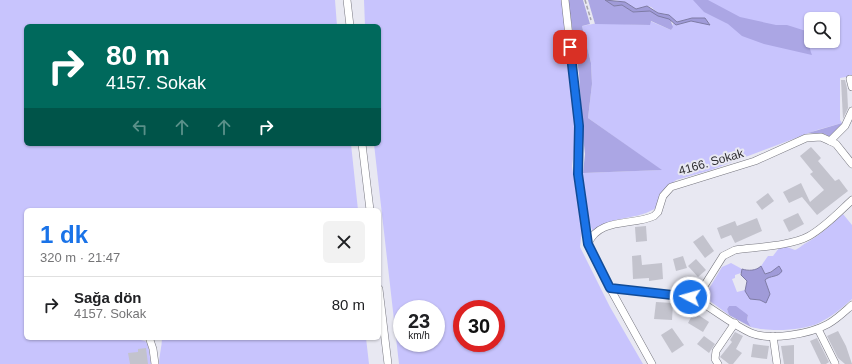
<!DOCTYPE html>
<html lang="tr">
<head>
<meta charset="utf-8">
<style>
  body { margin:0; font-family:Arial,sans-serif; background:#f2f2f2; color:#202124; height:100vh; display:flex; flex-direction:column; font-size:15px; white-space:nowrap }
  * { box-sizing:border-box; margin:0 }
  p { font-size:13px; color:#757577 }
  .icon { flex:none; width:22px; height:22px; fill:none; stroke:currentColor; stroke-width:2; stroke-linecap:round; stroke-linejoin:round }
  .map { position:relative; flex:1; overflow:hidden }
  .sheet { position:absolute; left:24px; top:208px; width:357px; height:132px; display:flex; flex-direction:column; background:#fff; border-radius:6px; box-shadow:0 1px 3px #0004 }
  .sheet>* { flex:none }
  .guide { position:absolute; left:24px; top:24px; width:357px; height:122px; border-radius:6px; box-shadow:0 1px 3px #0004; background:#00695c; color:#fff; overflow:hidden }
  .controls { position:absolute; left:804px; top:12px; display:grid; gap:8px }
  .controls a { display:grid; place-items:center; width:36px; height:36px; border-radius:6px; background:#fff; box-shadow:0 1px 3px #0004; font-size:20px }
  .speed { position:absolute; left:393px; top:300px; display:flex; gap:8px; font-size:20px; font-weight:700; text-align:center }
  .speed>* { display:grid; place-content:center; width:52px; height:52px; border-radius:50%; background:#fff; box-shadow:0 1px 3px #0004; line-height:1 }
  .speed small { font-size:10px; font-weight:400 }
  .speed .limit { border:6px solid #d22; background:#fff; color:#111 }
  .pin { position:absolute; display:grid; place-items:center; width:34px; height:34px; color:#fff; margin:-17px; border-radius:8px; box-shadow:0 2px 6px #0006 }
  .me { position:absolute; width:44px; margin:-22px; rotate:276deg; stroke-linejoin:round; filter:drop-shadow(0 0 3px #0008) }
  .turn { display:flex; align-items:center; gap:14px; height:84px; padding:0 16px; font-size:18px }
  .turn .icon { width:52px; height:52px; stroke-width:2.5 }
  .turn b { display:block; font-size:28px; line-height:34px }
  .lanes { display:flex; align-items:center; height:38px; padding:0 16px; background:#0003; justify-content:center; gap:20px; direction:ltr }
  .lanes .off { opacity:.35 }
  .round { display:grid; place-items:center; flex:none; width:42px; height:42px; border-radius:6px; background:#f2f2f2 }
  .overview { display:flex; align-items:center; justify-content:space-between; height:68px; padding:0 16px }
  h1 { font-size:24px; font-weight:700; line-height:30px; color:#1a73e8 }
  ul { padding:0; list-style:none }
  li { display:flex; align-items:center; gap:12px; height:56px; padding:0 16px; border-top:1px solid #e0e0e0 }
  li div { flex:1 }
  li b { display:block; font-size:15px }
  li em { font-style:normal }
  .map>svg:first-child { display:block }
  .green { fill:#c8c4fd; fill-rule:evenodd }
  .forest { fill:#aba6e4 }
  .water { fill:#a09bd8; stroke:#7e7ba6 }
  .building { fill:#c3c3cd }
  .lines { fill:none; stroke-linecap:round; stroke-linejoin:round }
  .minor-casing { stroke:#76767f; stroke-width:8 }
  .path { stroke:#a6a5ad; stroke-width:1.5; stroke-dasharray:4 2; stroke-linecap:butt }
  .minor { stroke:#fff; stroke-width:7 }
  .route-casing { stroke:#114b97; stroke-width:10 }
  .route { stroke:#1a73e8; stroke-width:7 }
  .labels { text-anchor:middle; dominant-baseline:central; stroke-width:4; stroke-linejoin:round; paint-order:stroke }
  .street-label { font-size:12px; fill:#302f33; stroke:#e8e8f2 }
</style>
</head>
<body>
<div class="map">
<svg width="852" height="364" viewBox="0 0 852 364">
  <rect width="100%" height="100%" fill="#e8e8f2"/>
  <g class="green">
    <path d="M 0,0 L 335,0 L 337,26 L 26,26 L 26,144 L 351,144 L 358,210 L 26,210 L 26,338 L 132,338 L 145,341 L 148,344 L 151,364 L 0,364 Z"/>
    <path d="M 364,0 L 562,0 L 576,137 L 572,166 L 582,230 L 580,247 L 610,307 L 643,364 L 399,364 L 374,144 L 379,144 L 379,26 L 365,26 ZM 402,309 L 436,309 L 436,343 L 402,343 ZM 462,309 L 496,309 L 496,343 L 462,343 Z"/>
    <path d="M 614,0 L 852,0 L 852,81 L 851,76 L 840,78 L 840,120 L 842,123 L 817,130 L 711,170 L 676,180 L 660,195 L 657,207 C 639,221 612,214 593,232 C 586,216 581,191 583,173 L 661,170 L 588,118 L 592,84 L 591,63 L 582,26 L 598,23 L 650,25 L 650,21 L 671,30 L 673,23 L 676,25 L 691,21 L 710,24 L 705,18 L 692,18 L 677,22 L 666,14 L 658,13 L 651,7 L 647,6 L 636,9 L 625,2 ZM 811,19 L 833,19 L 833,41 L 811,41 Z"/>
    <path d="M 843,214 L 852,225 L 852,299 C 842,308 831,317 819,323 C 802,331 769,332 751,327 L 747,320 L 748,315 L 729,306 L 727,309 L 729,315 L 707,299 L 707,292 L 722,267 L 731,263 L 742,269 L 741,273 L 735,275 L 735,278 L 732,279 L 737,292 L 745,290 L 750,299 L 760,300 L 766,303 L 770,294 L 765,280 L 770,277 L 777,276 L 773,270 L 767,274 L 763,272 L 761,266 L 768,256 L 773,256 L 779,248 L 787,247 L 795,250 C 800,248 802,245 806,243 C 820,235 831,225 843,214 Z"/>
    <path d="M 162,338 L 366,338 L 369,364 L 159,364 C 159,355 162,347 162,338 Z"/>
  </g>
  <g class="forest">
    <path d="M 568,0 L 583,0 L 590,24 L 582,26 L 591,63 L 592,84 L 588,118 L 662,170 L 583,173 L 585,154 L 583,136 L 579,74 Z"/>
    <path d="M 588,0 L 605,0 L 614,6 L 622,5 L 633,12 L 647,10 L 670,19 L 673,27 L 671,30 L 651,21 L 650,25 L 595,24 Z"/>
    <path d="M 693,0 L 708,0 L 740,17 L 776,25 L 787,25 L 806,31 C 810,40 808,45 812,55 L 764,44 L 742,36 L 728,24 L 704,12 Z"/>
    <path d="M 842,123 L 841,127 L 832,134 L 831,138 L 825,134 L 808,133 Z"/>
    <path d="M 729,306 L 736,306 L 748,315 L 747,320 L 751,327 L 729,315 L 727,309 Z"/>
  </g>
  <g class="water">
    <path d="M 605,0 L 625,2 L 636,9 L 647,6 L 658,13 L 669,15 L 677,22 L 692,18 L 705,18 L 710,25 L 691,21 L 676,25 L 669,19 L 658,16 L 650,11 L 633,12 L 622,5 L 614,6 Z"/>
    <path d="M 761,266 L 765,274 L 771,272 L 779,266 L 782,271 C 778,278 770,275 765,280 L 770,294 L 766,303 L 760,300 L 750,299 L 745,291 L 747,281 L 741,275 L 742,269 C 748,271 756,271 761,266 Z"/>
  </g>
  <g class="building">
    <path d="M 841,80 L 845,80 L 847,88 L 848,108 L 843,119 Z"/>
    <path d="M 811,147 L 821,158 L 818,161 L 835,181 L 839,179 L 848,191 L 817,215 L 802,197 L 789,203 L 783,192 L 801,183 L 810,202 L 824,190 L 810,174 L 813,172 L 800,156 Z"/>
    <path d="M 768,193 L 774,201 L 762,210 L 756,202 Z"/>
    <path d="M 798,213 L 804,224 L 789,232 L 783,220 Z"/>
    <path d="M 757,218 L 762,231 L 735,243 L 731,235 L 721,239 L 717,228 L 735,221 L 737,226 Z"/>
    <path d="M 646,226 L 647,241 L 636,242 L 635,227 Z"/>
    <path d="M 703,235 L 714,251 L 705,258 L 693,242 Z"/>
    <path d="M 641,255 L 642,265 L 662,263 L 663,279 L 649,281 L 649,278 L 633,279 L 632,256 Z"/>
    <path d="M 683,256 L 687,268 L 676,271 L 673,259 Z"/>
    <path d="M 696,259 L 706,270 L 698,277 L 688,266 Z"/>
    <path d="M 656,302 L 673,303 L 672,320 L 654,319 Z"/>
    <path d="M 694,312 L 709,322 L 703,332 L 688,323 Z"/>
    <path d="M 672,328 L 684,345 L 672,353 L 661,335 Z"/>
    <path d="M 838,331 L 846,346 L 852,364 L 845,364 L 838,358 L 827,336 Z"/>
    <path d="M 735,332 L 743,336 L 736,349 L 742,353 L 733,364 L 729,364 L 720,357 L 732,342 L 730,340 Z"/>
    <path d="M 704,336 L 715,344 L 709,353 L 697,344 Z"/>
    <path d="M 817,338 L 829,362 L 826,364 L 821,364 L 810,341 Z"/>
    <path d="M 753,344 L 769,346 L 767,359 L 751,357 Z"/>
    <path d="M 794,345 L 794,364 L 784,364 L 781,346 Z"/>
    <path d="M 146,348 L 148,364 L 130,364 L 128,353 L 138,352 L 138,349 Z"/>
  </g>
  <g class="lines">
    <g class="minor-casing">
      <g id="minor">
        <path d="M 347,0 L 350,26"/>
        <path d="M 565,0 L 579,126 L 578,173 L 588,244 L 610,288 L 652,364"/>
        <path d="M 850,79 L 852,87"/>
        <path d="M 830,141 L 845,126 L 852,111"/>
        <path d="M 362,144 L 370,210"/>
        <path d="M 588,244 C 599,217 633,226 654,216 L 658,212 L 663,196 L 671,187 L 755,161 L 806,138 L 821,137 L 830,141 L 836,144 L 852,164"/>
        <path d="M 610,288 L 690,297"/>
        <path d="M 379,289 L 388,364"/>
        <circle cx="695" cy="297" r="5"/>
        <path d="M 699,294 L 723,256 L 735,250 C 756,247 791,246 809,236 C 825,227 838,213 852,200"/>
        <path d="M 699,301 C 716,311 733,325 751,333 C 770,341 810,334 828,324 C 837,319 844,312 852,305"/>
        <path d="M 818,329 L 835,363"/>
        <path d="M 773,336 L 777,364"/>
        <path d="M 150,340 L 153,349 L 155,364"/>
        <path d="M 718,364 L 715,359 L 716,351 L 735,323"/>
      </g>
    </g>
    <path class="path" d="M 585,0 L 591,20"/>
    <use href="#minor" class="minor"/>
  </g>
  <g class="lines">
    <g class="route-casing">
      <path id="route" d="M 570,47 L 579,126 L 578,174 L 588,244 L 610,288 L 690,297"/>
    </g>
    <use href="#route" class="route"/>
  </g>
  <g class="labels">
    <g class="street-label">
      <text transform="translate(711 162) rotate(-16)">4166. Sokak</text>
    </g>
  </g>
</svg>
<div class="controls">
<a><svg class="icon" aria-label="search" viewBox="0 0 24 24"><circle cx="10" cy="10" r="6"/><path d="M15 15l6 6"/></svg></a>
</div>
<div class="speed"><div>23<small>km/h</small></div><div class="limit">30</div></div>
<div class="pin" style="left:570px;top:47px;background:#d93025"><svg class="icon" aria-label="arrive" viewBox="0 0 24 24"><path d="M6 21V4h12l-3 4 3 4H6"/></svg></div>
<svg class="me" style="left:690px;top:297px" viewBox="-20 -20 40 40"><circle r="17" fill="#1a73e8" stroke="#fff" stroke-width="3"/><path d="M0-11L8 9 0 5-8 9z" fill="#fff"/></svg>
<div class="guide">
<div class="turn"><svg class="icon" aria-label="right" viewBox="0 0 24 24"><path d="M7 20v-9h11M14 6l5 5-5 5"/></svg><div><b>80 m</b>4157. Sokak</div></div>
<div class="lanes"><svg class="icon off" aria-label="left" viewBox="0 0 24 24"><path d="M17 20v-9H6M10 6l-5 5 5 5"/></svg><svg class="icon off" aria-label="ahead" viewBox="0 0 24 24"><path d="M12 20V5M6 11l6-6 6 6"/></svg><svg class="icon off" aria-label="ahead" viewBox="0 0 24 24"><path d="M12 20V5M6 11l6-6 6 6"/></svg><svg class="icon" aria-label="right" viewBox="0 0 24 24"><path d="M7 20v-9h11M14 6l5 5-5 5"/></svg></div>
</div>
<section class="sheet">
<div class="overview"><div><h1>1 dk</h1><p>320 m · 21:47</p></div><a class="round"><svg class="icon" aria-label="close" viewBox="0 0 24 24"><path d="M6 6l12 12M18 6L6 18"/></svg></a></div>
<ul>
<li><svg class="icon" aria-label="right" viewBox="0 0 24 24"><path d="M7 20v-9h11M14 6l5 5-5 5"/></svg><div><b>Sağa dön</b><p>4157. Sokak</p></div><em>80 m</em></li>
</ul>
</section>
</div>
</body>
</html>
